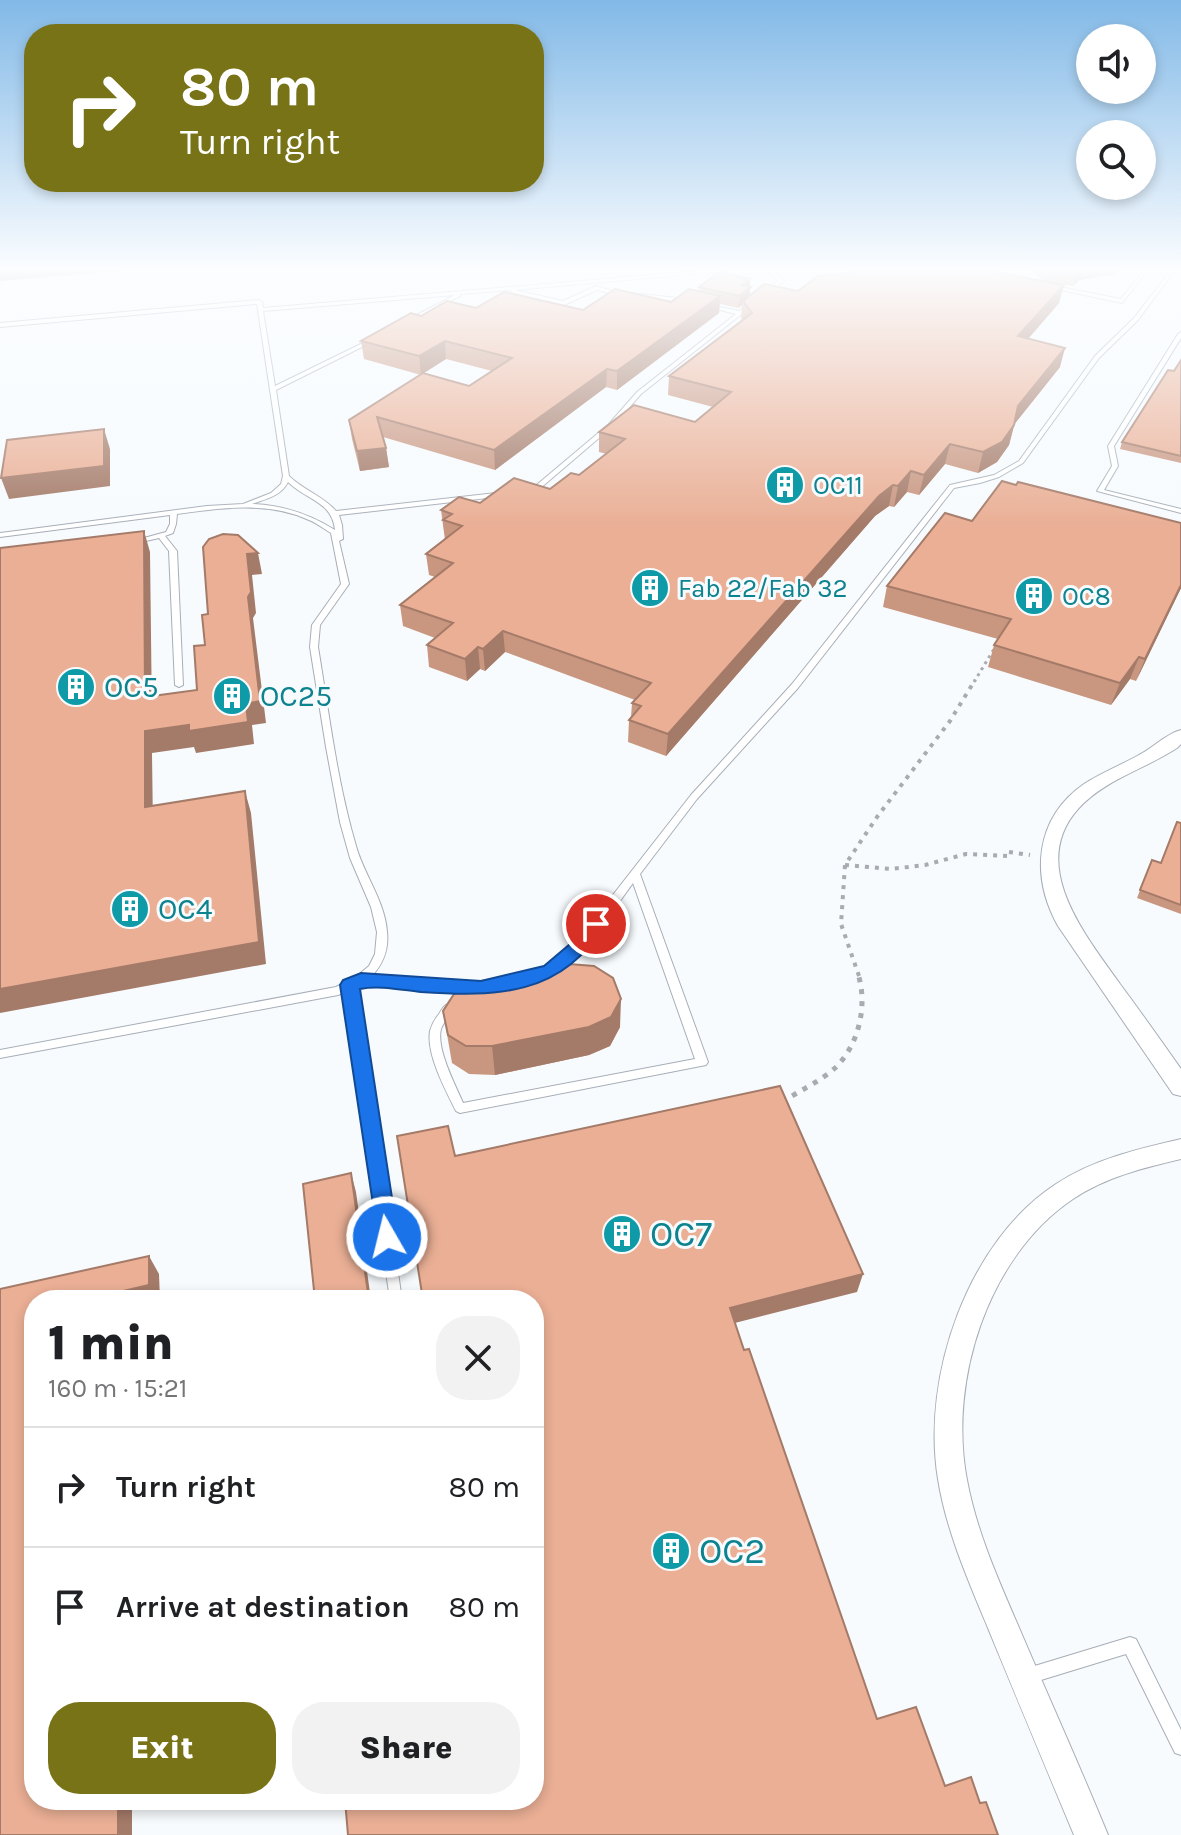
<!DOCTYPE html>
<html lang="en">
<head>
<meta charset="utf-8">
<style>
  body { margin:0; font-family:Karla,sans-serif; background:#f2f2f2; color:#202124; height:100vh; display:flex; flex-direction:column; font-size:30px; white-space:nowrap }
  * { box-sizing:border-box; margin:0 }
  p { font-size:26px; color:#757577 }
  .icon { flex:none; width:44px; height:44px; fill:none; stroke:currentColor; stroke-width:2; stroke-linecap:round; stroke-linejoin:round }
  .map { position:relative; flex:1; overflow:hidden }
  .drawer { position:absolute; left:24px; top:1290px; width:520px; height:520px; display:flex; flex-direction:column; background:#fff; border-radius:32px; box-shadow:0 4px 12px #0003 }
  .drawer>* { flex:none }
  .banner { position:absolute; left:24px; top:24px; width:520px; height:168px; border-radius:32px; box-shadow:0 4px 12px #0003; background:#777316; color:#fff; overflow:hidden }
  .buttons { position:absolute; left:1076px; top:24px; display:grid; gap:16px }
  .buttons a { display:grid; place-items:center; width:80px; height:80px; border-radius:50%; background:#fff; box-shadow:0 4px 12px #0003; font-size:40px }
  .pin { position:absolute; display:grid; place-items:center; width:68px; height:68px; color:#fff; margin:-34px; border:4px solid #fff; border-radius:50%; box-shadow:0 2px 8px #0007 }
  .me { position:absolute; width:88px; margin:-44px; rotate:352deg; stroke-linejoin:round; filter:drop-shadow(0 0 6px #0008) }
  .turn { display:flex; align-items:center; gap:28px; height:168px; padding:0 24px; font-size:36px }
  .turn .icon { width:104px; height:104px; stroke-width:2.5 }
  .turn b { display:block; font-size:56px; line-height:68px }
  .round { display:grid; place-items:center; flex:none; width:84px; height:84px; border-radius:32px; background:#f2f2f2 }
  .overview { display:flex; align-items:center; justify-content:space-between; height:136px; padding:0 24px }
  h1 { font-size:48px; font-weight:800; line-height:60px }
  .button { display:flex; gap:16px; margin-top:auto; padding:16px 24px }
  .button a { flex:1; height:92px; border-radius:32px; background:#777316; color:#fff; font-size:32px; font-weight:800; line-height:92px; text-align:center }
  .button a+a { background:#f2f2f2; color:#202124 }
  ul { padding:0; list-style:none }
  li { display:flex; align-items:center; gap:24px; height:120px; padding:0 24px; border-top:2px solid #e0e0e0 }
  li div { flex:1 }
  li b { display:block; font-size:30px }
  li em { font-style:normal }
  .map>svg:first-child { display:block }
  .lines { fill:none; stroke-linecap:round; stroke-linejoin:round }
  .lane-casing { stroke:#a7aeb7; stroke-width:2 }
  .street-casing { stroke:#a7aeb7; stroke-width:2 }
  .path-far2 { stroke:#a8abaf; stroke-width:3; stroke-dasharray:3 4; stroke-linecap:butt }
  .path-far1 { stroke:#a8abaf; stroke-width:4; stroke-dasharray:4 6; stroke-linecap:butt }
  .path { stroke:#a8abaf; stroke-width:5; stroke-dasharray:5 7; stroke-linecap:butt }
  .lane { fill:#fff; fill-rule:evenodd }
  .street { fill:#fff; fill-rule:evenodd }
  .wall { fill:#c99680; fill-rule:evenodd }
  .shaded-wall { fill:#a47a68 }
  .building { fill:#eaaf95; stroke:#a47a68; stroke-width:2 }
  .route { fill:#1a73e8; stroke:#114b97; stroke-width:2 }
  .labels { text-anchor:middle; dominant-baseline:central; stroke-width:6; stroke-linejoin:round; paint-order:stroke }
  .far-culture-label { font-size:26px; fill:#0d838f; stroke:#f7fbfe; text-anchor:start }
  .culture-label { font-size:30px; fill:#0d838f; stroke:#f7fbfe; text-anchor:start }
  .near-culture-label { font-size:36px; fill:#0d838f; stroke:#f7fbfe; text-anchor:start }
</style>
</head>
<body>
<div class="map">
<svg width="1181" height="1835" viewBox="0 0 1181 1835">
  <rect width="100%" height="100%" fill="#f7fbfe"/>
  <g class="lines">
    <g class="lane-casing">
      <g id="lane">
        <path d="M 710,270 L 727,270 L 725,271 L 514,290 L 563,301 L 596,286 L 627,295 L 624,297 L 597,290 L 564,305 L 511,292 L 511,290 L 460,294 L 460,296 L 409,323 L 407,322 L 407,320 L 455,295 L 263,311 L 275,386 L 371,339 L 376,340 L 276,390 L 289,476 C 303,490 323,496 336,511 L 505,492 L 508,494 L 505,496 L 339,515 L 342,525 L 343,539 L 339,541 L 349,584 L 320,625 L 318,647 C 329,713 337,782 356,846 C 364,875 385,901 387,932 C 389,950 383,964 371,977 L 478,984 L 482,985 L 483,988 L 482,991 L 478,992 L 361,984 L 356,987 L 402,1300 L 390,1300 L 346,992 L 338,995 L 0,1058 L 0,1050 L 336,987 L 357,976 L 369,966 L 375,954 L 377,932 L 371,907 L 350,858 L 340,822 L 326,747 L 310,647 L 312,625 L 341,584 L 331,533 C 324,529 317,523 309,520 C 268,501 220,508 177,514 L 176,524 L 173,533 L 165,536 L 177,551 L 183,685 L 179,687 L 175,685 L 169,551 L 159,538 L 137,543 L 133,541 L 166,532 L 170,524 L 170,515 L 0,537 L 0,533 L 16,531 L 207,506 L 243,504 L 271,493 L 281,484 L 283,476 L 257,304 L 0,327 L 0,323 L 259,300 L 262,302 L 263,308 ZM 288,482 C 306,500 332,501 335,530 C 309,514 283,505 252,504 C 266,499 281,496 288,482 Z"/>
        <path d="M 768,270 L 773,270 L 784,281 L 764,296 L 762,293 L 778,281 Z"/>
        <path d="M 1144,270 L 1148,270 L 1122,303 L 1047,287 L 1050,285 L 1121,299 Z"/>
        <path d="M 1171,270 L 1175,270 L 1138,320 L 1099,358 L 1023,463 L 999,477 L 980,483 L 954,488 L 798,688 L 697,799 L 640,874 L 708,1062 L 706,1065 L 460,1113 L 456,1111 C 446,1091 426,1054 430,1031 C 432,1024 435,1019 439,1014 C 444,1006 445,1003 454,1004 L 455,1007 C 451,1014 444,1021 441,1029 C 436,1049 455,1084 463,1103 L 695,1059 L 633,883 C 617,905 568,978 540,976 L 539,973 L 540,970 L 573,946 L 691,795 L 792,684 L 950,485 L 994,475 L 1019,461 L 1095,356 L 1134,318 Z"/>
        <path d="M 640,294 L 687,299 L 690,301 L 687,303 L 638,297 L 637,296 Z"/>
        <path d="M 751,302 L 753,303 L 753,305 L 641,394 L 613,426 L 537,491 L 526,492 L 526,490 L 533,488 L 609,424 L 637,392 L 736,314 L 705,306 L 705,304 L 739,311 Z"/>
        <path d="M 1181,332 L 1181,338 L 1114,446 L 1118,466 L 1104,490 L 1181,509 L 1181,513 L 1097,491 L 1112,466 L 1108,446 L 1178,334 Z"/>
        <path d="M 1130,1637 L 1136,1639 L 1181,1730 L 1181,1755 L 1175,1753 L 1126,1654 L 1028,1684 L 1022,1682 L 1020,1676 L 1022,1670 L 1028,1668 Z"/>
      </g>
    </g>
    <g class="street-casing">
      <g id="street">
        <path d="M 1181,730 L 1181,744 L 1177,748 C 1145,769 1104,780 1078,809 C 1027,866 1087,937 1120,984 C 1141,1012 1161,1041 1181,1069 L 1181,1096 L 1173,1094 L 1058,926 C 1030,876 1035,818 1084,784 C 1101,773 1121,765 1139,755 C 1153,748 1167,733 1181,730 Z"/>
        <path d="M 1181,1139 L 1181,1159 C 1143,1168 1106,1177 1073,1199 C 988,1256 948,1381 967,1480 C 976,1529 997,1577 1017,1623 C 1047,1694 1079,1764 1108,1835 L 1074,1835 C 1045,1766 1016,1697 988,1628 C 968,1580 946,1530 938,1479 C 921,1377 968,1241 1056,1184 C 1094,1159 1138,1149 1181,1139 Z"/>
      </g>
    </g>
    <path class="path-far2" d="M 974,682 L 994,649"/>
    <g class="path-far1">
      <path d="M 1009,852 L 1030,855"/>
      <path d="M 845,865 L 891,869 L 925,865 L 966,854 L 1007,856"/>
      <path d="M 859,976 L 841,924 L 845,865 L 877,817 L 950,721 L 975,680"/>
    </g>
    <path class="path" d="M 782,1102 C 799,1091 821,1081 835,1068 C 859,1045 868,1005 858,974"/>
    <use href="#lane" class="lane"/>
    <use href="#street" class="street"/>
  </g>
  <g class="wall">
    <path d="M 1029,270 L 1117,270 L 1116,274 L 1079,280 L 1073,286 L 1045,281 Z"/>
    <path d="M 750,279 L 750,295 L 798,291 L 1059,303 L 1028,339 L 1060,367 L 1015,423 L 1009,445 L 997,462 L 978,473 L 945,464 L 919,495 L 907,492 L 894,507 L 889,506 L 875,516 L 666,756 L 628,742 L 629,720 L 631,717 L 632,703 L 635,700 L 505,652 L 485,671 L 480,669 L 467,681 L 429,667 L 427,645 L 435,638 L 403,626 L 400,605 L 435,577 L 429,575 L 426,554 L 445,540 L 441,510 L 550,489 L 579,475 L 607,454 L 599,452 L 599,432 L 695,422 L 713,407 L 668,395 L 669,376 L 742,320 L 741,319 L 742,305 L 738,308 L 720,304 L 719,313 L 617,390 L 606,387 L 495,470 L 383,437 L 386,448 L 389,467 L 360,471 L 352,439 L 349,420 L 421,375 L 364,359 L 361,341 L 421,316 L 476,308 L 583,310 L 671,302 L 699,291 L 699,287 ZM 446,359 L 492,371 L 469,386 L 423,373 Z"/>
    <path d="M 1181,360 L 1181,463 L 1120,449 L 1122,442 Z"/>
    <path d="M 972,521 L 1181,523 L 1181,588 L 1136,681 L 1130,679 L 1111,705 L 988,667 L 994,645 L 998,639 L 883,607 L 887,586 Z"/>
    <path d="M 1177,822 L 1181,823 L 1181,914 L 1137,898 L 1149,867 L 1161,863 Z"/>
    <path d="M 443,1011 L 620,1027 L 610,1046 L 589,1055 L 495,1075 L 469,1074 L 452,1063 Z"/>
  </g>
  <g class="shaded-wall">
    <path d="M 0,270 L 131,270 L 0,281 Z"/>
    <path d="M 1078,270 L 1117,270 L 1116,274 L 1079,280 L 1073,286 Z"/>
    <path d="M 750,279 L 750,299 L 743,301 L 742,305 L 738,308 L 742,285 Z"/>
    <path d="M 1064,285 L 1059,303 L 1014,355 L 1018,336 Z"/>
    <path d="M 720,296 L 719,313 L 617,390 L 617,371 Z"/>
    <path d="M 445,341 L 446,359 L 421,375 L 419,356 Z"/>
    <path d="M 1065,348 L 1060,367 L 1013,426 L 1018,406 Z"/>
    <path d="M 607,369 L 606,387 L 495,470 L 494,450 Z"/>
    <path d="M 1014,425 L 1009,445 L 997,462 L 978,473 L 983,452 Z"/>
    <path d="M 104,429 L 110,449 L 110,486 L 9,499 L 1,478 Z"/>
    <path d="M 950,444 L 945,464 L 919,495 L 924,475 Z"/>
    <path d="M 386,448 L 389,467 L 360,471 L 357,451 Z"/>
    <path d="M 911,471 L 907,492 L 894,507 L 898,486 Z"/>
    <path d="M 893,485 L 889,506 L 875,516 L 666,756 L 668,734 L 879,496 Z"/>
    <path d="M 144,531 L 150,552 L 152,719 L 145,697 Z"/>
    <path d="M 258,553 L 262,574 L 252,575 L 256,613 L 253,618 L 266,723 L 252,725 L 254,744 L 196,753 L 194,747 L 152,753 L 153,829 L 145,807 L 145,731 L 246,704 L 248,597 L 247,554 Z"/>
    <path d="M 1181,585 L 1181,588 L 1136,681 L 1145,659 Z"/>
    <path d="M 503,631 L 505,652 L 485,671 L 483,649 Z"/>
    <path d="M 478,647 L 480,669 L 467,681 L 465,659 Z"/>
    <path d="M 1139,657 L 1130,679 L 1111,705 L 1120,683 Z"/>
    <path d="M 245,791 L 251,813 L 266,964 L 0,1013 L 0,989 Z"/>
    <path d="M 621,999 L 620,1027 L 610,1046 L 589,1055 L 495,1075 L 492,1046 Z"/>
    <path d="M 351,1173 L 356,1192 L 371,1300 L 369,1300 Z"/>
    <path d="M 149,1256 L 159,1274 L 160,1300 L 123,1300 L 123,1291 Z"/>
    <path d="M 863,1274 L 857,1292 L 727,1325 L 730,1308 Z"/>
    <rect x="118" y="1800" width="14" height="35"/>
  </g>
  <g class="building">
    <path d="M 875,270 L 985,270 L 1064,285 L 1018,336 L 1065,348 L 1018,406 L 1014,425 L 1002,442 L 983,452 L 950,444 L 924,475 L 911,471 L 898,486 L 893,485 L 879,496 L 668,734 L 629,720 L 641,706 L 632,703 L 651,683 L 503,631 L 483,649 L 478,647 L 465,659 L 427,645 L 453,623 L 400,605 L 453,563 L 426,554 L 462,526 L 443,520 L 452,514 L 441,510 L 459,497 L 480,503 L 514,478 L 550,489 L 571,473 L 579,475 L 625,439 L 599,432 L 634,405 L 695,422 L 731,392 L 669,376 L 752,313 L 743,301 L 764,284 L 798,291 L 818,276 Z"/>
    <path d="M 719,272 L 750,279 L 742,285 L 751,287 L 739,296 L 699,287 Z"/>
    <path d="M 615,289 L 671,302 L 689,289 L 720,296 L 617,371 L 607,369 L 494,450 L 377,417 L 386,448 L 357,451 L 349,420 L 423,373 L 469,386 L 512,358 L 445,341 L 419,356 L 361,341 L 411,313 L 421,316 L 447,301 L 476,308 L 504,292 L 583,310 Z"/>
    <path d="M 1181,360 L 1181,456 L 1122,442 L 1168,370 L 1174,371 Z"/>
    <path d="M 104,429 L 104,466 L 1,478 L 7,440 Z"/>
    <path d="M 1002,481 L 1016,485 L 1018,482 L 1181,523 L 1181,585 L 1145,659 L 1139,657 L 1120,683 L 994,645 L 1011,619 L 887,586 L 945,513 L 972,521 Z"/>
    <path d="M 144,531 L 145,697 L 197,690 L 194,646 L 205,645 L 202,615 L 208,614 L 203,547 L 209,539 L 223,534 L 238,535 L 258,553 L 247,554 L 251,592 L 248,597 L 260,701 L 246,704 L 248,722 L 189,731 L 189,725 L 145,731 L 145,807 L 245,791 L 259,942 L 0,989 L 0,548 Z"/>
    <path d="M 1177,822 L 1181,823 L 1181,905 L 1140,890 L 1152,860 L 1161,863 Z"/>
    <path d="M 569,964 L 594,966 L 613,978 L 621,999 L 611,1017 L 589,1027 L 492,1046 L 466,1046 L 448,1035 L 443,1011 L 454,994 L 476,982 Z"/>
    <path d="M 780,1086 L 863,1274 L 730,1308 L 744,1350 L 749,1349 L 877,1719 L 916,1707 L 945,1786 L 971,1777 L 980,1803 L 986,1802 L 998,1835 L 348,1835 L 345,1800 L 534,1800 L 534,1300 L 423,1300 L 397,1136 L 448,1126 L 455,1156 Z"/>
    <path d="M 351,1173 L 369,1300 L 315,1300 L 303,1184 Z"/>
    <path d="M 149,1256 L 149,1285 L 123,1291 L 123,1300 L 34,1300 L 34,1800 L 118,1800 L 118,1835 L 0,1835 L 0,1289 Z"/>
  </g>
  <linearGradient id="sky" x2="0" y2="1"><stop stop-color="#82b9e7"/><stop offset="0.51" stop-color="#fbfdff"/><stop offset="1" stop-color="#fbfdff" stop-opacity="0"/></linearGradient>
  <rect width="1181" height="527" fill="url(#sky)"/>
  <path class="route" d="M 596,917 L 605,924 C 563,996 496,997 421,992 C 402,990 379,985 360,989 L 398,1237 L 395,1244 L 387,1247 L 379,1244 L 340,985 L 343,980 L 361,973 L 481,981 L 544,966 L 570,944 L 590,919 Z"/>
  <defs>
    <g id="building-disc" transform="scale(2)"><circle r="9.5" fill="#0f9aa8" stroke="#f7fbfe"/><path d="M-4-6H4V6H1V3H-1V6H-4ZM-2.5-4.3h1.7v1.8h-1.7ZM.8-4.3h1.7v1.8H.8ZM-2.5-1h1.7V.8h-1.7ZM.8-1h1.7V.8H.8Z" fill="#fff"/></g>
  </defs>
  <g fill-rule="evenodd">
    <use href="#building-disc" x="785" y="485"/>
    <use href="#building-disc" x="650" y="588"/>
    <use href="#building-disc" x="1034" y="596"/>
    <use href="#building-disc" x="76" y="687"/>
    <use href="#building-disc" x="232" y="696"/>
    <use href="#building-disc" x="130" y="909"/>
    <use href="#building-disc" x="622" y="1234"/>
    <use href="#building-disc" x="671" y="1551"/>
  </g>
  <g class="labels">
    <g class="far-culture-label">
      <text x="813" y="485">OC11</text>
      <text x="678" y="588">Fab 22/Fab 32</text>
      <text x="1062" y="596">OC8</text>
    </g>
    <g class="culture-label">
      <text x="104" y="687">OC5</text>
      <text x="260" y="696">OC25</text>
      <text x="158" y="909">OC4</text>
    </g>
    <g class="near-culture-label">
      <text x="650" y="1234">OC7</text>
      <text x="699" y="1551">OC2</text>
    </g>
  </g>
</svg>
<div class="buttons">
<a><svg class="icon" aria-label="sound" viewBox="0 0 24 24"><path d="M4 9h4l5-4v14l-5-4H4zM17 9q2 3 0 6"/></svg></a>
<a><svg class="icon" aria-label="search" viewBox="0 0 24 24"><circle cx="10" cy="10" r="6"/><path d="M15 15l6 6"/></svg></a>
</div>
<div class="pin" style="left:596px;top:924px;background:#d93025"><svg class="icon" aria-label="arrive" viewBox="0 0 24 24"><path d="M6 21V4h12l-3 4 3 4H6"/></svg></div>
<svg class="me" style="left:387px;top:1237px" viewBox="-20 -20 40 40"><circle r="17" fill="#1a73e8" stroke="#fff" stroke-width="3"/><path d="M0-11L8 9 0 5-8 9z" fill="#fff"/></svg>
<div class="banner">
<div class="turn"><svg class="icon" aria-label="right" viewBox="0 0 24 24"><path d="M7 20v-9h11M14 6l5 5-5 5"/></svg><div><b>80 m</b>Turn right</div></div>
</div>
<section class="drawer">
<div class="overview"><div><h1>1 min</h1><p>160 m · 15:21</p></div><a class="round"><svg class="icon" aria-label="close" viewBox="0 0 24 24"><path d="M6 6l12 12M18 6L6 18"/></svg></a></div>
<ul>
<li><svg class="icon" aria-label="right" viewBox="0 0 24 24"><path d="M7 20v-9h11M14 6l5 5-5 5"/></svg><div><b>Turn right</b></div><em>80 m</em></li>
<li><svg class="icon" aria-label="arrive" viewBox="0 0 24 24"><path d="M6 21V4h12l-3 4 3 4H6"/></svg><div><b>Arrive at destination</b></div><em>80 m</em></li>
</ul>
<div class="button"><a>Exit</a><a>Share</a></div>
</section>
</div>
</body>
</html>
